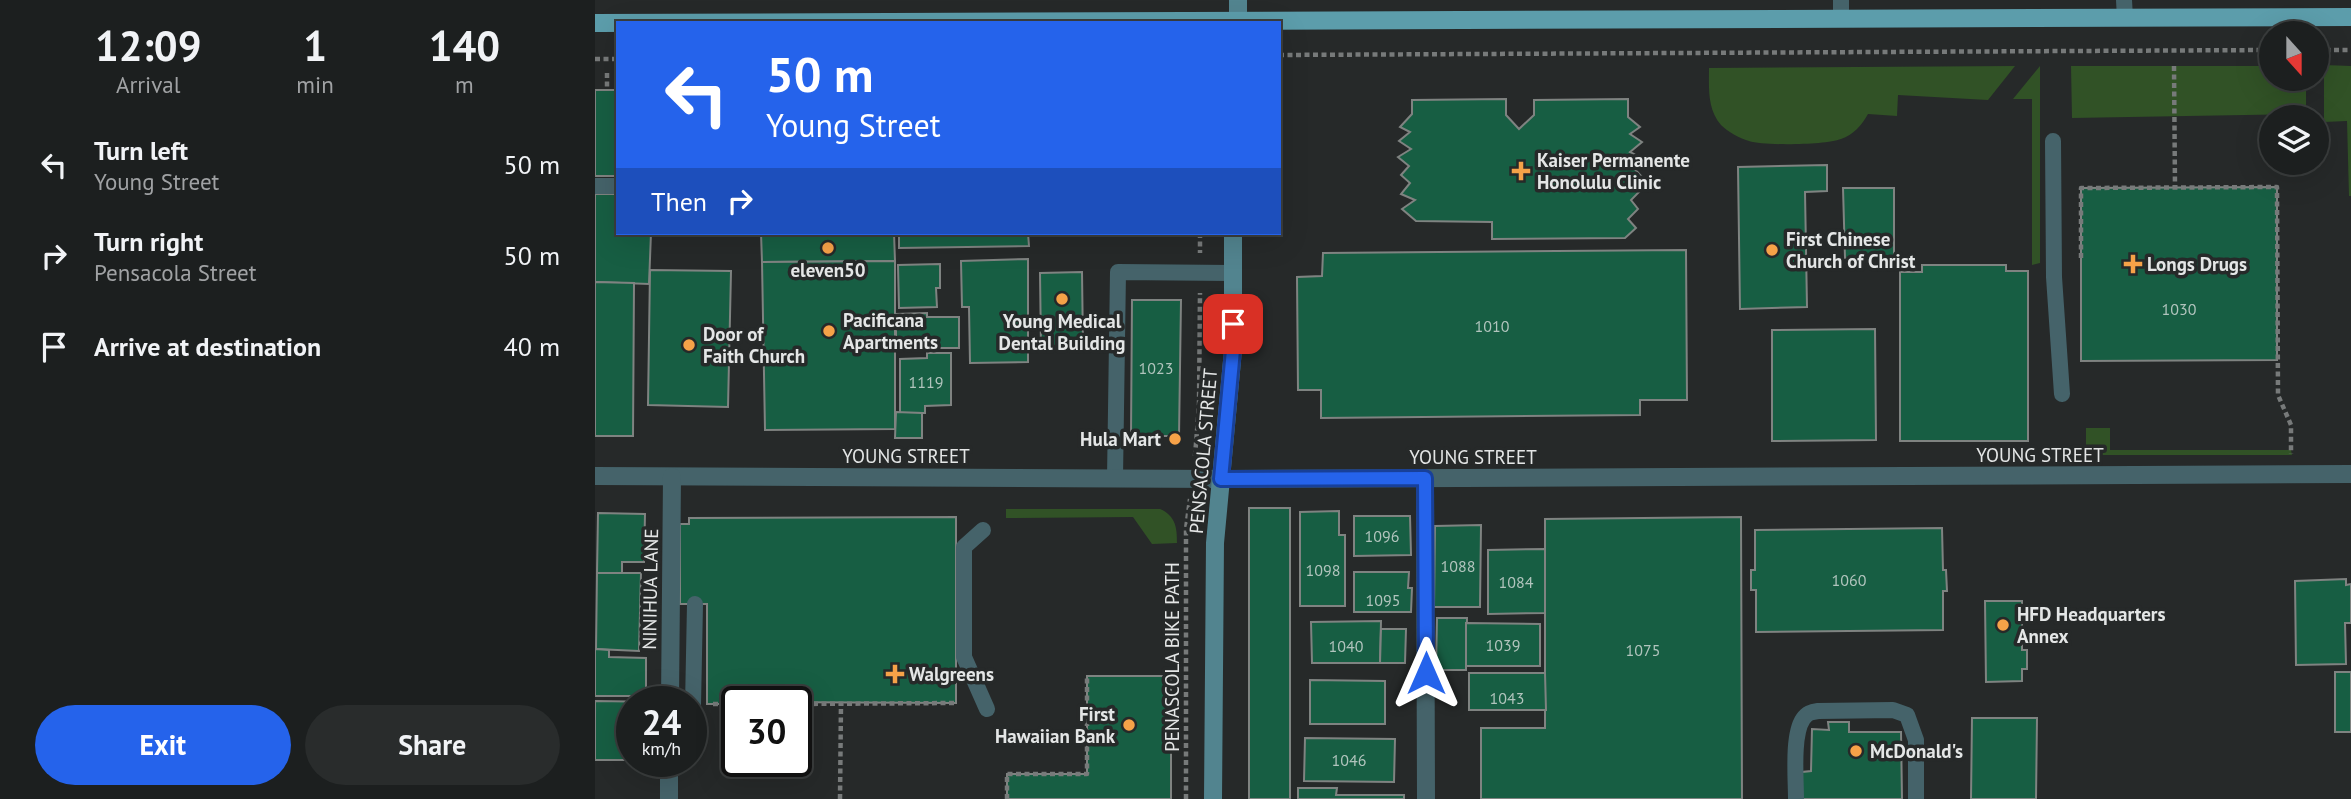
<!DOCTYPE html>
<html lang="en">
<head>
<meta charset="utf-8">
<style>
  body { margin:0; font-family:"PT Sans",sans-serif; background:#292c2c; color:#f1f3f6; height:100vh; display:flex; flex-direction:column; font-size:26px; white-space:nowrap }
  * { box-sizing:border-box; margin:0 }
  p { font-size:23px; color:#a0a2a4 }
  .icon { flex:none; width:38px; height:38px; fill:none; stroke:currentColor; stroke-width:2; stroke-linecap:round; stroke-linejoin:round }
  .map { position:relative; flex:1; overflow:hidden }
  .sheet { display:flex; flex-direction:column; background:#1c1f1f; width:595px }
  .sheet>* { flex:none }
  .top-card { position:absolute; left:21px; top:21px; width:665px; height:214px; border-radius:0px; box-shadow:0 7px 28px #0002,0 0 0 2px #3a3d3d; background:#2563eb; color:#fff; overflow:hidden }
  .needle { width:46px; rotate:159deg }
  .controls { position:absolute; left:1664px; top:21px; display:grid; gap:14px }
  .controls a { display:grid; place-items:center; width:70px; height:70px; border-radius:50%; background:#1c1f1f; box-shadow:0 7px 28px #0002,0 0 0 2px #3a3d3d; font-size:35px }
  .speed { position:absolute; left:21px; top:686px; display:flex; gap:14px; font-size:35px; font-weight:700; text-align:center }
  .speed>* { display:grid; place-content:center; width:91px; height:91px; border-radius:50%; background:#1c1f1f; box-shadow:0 7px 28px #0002,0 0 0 2px #3a3d3d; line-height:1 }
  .speed small { font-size:18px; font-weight:400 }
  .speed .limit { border:4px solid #111; border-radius:10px; background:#fff; color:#111 }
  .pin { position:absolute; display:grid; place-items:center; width:60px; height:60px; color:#fff; margin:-30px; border-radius:14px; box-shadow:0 4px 10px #0006 }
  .me { position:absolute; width:77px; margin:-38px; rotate:0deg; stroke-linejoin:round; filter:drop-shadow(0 0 5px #0008) }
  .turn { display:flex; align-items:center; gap:24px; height:147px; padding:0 35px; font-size:32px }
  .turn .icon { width:91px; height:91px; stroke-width:2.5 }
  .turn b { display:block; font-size:49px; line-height:60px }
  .then { display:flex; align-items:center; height:66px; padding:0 35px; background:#0003; gap:14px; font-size:26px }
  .eta { display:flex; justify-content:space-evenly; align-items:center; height:119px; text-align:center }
  .eta b { font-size:42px; font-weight:700; line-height:49px }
  .button { display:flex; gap:14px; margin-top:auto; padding:14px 35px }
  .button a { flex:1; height:80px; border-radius:42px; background:#2563eb; color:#fff; font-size:28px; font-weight:700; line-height:80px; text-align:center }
  .button a+a { background:#292c2c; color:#f1f3f6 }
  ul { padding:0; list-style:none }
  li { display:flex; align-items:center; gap:21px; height:91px; padding:0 35px }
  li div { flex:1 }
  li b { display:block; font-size:26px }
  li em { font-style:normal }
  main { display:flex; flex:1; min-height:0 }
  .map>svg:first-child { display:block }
  .green { fill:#315226 }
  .building { fill:#175e43; stroke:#7f8381; stroke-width:2 }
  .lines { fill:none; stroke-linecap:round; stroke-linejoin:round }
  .path { stroke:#777a7a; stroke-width:4.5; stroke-dasharray:5 3.5; stroke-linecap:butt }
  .service { stroke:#45636a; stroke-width:16 }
  .minor { stroke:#45636a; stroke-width:18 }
  .secondary { stroke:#52848f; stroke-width:18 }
  .primary { stroke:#5c9dab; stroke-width:18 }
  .route-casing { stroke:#184099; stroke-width:18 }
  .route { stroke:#2563eb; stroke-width:12 }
  .poi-dot { fill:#f6a248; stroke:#262929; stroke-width:2.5 }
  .labels { text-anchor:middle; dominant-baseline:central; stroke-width:7; stroke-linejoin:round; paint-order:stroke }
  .number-label { font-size:16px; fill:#b1c4bd }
  .poi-label { font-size:19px; font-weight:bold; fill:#e4e6e6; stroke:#262929; text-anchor:start }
  .street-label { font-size:19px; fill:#e4e6e6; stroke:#262929 }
</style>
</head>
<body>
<main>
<section class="sheet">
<div class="eta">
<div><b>12:09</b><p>Arrival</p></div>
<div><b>1</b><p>min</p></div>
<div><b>140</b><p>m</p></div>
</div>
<ul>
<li><svg class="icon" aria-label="left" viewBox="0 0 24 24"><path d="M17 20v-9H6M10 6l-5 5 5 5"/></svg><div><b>Turn left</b><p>Young Street</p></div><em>50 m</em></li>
<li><svg class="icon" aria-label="right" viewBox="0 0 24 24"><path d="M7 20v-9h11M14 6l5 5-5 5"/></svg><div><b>Turn right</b><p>Pensacola Street</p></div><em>50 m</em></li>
<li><svg class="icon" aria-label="arrive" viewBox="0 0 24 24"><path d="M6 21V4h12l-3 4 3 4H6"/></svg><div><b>Arrive at destination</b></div><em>40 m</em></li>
</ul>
<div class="button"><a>Exit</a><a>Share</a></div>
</section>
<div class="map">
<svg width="1756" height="799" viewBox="0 0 1756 799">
  <rect width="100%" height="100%" fill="#262929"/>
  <g class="green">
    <path d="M 1729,65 L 1756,66 L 1756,196 L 1754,196 L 1752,121 L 1729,122 Z"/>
    <path d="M 1420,66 L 1393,100 L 1303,95 L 1302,116 L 1273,114 C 1267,125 1258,135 1246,139 C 1230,145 1170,146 1154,141 C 1144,138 1133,132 1126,125 C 1112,109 1114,87 1114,68 Z"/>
    <path d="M 1445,66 L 1445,263 L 1437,265 L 1437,99 L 1418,99 Z"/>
    <path d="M 1476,66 L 1676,66 L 1676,79 L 1711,79 L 1711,114 L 1477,118 Z"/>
    <path d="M 1491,428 L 1515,428 L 1515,450 L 1696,450 L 1697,455 L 1491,455 Z"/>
    <path d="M 411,509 L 565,509 C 581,516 582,528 582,543 L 557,544 L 538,517 L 411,518 Z"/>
  </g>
  <g class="building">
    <rect x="0" y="90" width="23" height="86"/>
    <path d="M 911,99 L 911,115 L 924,129 L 939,115 L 939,100 L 1033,99 L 1033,117 L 1045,127 L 1035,134 L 1047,142 L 1035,152 L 1046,158 L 1037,166 L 1046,176 L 1038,183 L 1045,191 L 1036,200 L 1043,209 L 1033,219 L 1041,228 L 1030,238 L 897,239 L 897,222 L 821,221 L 807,209 L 820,200 L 806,194 L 815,183 L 806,175 L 814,166 L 803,157 L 816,149 L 804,141 L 815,132 L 805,127 L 817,114 L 817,100 Z"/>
    <path d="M 1232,165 L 1232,191 L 1210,192 L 1212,307 L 1145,309 L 1143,167 Z"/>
    <path d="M 1682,187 L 1682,360 L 1486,361 L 1486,188 Z"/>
    <path d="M 1248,188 L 1299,188 L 1299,257 L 1250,258 Z"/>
    <path d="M 0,194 L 23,194 L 23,233 L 56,233 L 54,284 L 0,282 Z"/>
    <path d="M 166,233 L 299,233 L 300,261 L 167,262 Z"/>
    <path d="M 320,233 L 433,233 L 434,246 L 304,248 L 304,236 L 320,236 Z"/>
    <path d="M 1091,250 L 1092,400 L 1045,400 L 1045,415 L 726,418 L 726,390 L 703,390 L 702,277 L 727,276 L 728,253 Z"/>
    <path d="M 433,259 L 433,362 L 375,363 L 374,307 L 367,307 L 366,261 Z"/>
    <path d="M 300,261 L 300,429 L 170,430 L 167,262 Z"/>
    <path d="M 345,264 L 345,288 L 341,288 L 342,307 L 304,308 L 303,265 Z"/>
    <path d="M 1327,265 L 1411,265 L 1411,271 L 1433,271 L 1433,441 L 1305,441 L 1305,272 L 1327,272 Z"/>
    <path d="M 55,270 L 136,271 L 133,407 L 53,405 Z"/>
    <path d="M 487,272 L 488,347 L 446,348 L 445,273 Z"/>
    <path d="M 0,282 L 39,283 L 38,436 L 0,436 Z"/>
    <path d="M 537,300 L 586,300 L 584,436 L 536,436 Z"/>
    <path d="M 332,313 L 332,317 L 364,317 L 364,348 L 301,348 L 301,314 Z"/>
    <path d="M 1280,329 L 1281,440 L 1177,441 L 1177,330 Z"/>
    <path d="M 332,353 L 356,353 L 356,405 L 330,406 L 330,413 L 305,413 L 305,359 L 332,358 Z"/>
    <path d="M 301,412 L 327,413 L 327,438 L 300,438 Z"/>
    <rect x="654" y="508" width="41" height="291"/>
    <path d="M 744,511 L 744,535 L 750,535 L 750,606 L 705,606 L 705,512 Z"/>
    <path d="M 3,513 L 50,514 L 49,562 L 27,562 L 27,573 L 2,573 Z"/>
    <path d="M 759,516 L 815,516 L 816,555 L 759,556 Z"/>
    <path d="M 361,517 L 361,703 L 142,702 L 142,704 L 112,704 L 112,604 L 85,604 L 85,524 L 94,524 L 94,518 Z"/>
    <path d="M 1146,517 L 1147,799 L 886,799 L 886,728 L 950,728 L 950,519 Z"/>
    <path d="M 886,525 L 885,607 L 839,607 L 840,526 Z"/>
    <path d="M 1347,528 L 1348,570 L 1351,570 L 1352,591 L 1348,591 L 1348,630 L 1161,632 L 1161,590 L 1156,590 L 1156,570 L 1160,570 L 1160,530 Z"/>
    <path d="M 950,549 L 950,613 L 893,614 L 893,550 Z"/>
    <path d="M 759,572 L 814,572 L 813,588 L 817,588 L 816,612 L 759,612 Z"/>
    <path d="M 2,573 L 46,573 L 44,651 L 1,649 Z"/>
    <path d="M 1751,579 L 1751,585 L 1756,584 L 1756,623 L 1750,623 L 1751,664 L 1701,665 L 1700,581 Z"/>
    <path d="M 1390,601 L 1427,601 L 1427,650 L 1432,650 L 1432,669 L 1427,669 L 1427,681 L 1391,682 Z"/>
    <path d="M 842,618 L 872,618 L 871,670 L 841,670 Z"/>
    <path d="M 786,621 L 785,663 L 717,663 L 716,622 Z"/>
    <path d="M 871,623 L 945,624 L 945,666 L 871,666 Z"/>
    <path d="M 786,629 L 811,629 L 810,663 L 785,663 Z"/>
    <path d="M 0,649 L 14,650 L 14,657 L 51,658 L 51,696 L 0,696 Z"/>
    <rect x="1740" y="672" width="16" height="60"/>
    <path d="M 874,673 L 950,673 L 951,710 L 874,710 Z"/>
    <path d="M 492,676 L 576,676 L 576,799 L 412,799 L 412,774 L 492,774 Z"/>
    <path d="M 715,680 L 790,681 L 790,724 L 715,724 Z"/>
    <path d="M 0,701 L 67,702 L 37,702 L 37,760 L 0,760 Z"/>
    <path d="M 1377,718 L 1442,718 L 1441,799 L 1376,799 Z"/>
    <path d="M 1233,722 L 1254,722 L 1254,732 L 1306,732 L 1307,799 L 1206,799 L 1207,772 L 1216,771 L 1217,729 L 1234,730 Z"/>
    <path d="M 710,738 L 800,739 L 799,782 L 709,781 Z"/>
    <path d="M 703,788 L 742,788 L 741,795 L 809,795 L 809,799 L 703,799 Z"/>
  </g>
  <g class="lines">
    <g class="path">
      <path d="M 1722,50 L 1756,50"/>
      <path d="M 684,55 L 1676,50"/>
      <path d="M 0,59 L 23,59"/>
      <path d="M 1579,66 L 1580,187"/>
      <path d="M 12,73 L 12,90"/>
      <path d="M 605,233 L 605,253"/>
      <path d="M 1486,258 L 1486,188 L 1682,187 L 1683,395 L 1696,425 L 1696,454"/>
      <path d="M 600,456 L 604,406 L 605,293"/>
      <path d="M 118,704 L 142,704"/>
      <path d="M 201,704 L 361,703"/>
      <path d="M 245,799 L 246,704"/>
      <path d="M 412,799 L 412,774 L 492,774 L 492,676"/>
      <path d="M 591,799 L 591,529 L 595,499"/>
    </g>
    <g class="service">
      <path d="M 1246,0 L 1246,19"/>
      <path d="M 1529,0 L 1530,18"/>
      <path d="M 1458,141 L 1459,277 L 1467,394"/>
      <path d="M 0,186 L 23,186"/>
      <path d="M 520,478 L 523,272 L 637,273"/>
      <path d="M 388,530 L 369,547 L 369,657 L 392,709"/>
      <path d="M 97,756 L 100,604"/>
      <path d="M 1201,799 C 1201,779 1197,735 1208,719 C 1212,713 1216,712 1223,711 L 1298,710 L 1312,715 L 1321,740 L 1321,799"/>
    </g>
    <g class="minor">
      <path d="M 0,476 L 626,479 L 1756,474"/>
      <path d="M 830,478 L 831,799"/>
      <path d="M 75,702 L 77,477"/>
      <path d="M 74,799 L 74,761"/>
    </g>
    <g class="secondary">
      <path d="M 643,23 L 643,0"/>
      <path d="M 618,799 L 620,543 L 638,350 L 638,233"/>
    </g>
    <path class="primary" d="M 0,23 L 1756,17"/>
  </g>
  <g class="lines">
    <g class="route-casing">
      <path id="route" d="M 638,324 L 638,350 L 626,479 L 830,478 L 831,673"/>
    </g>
    <use href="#route" class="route"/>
  </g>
  <g class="poi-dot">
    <path d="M922.5 160.5h7v7h7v7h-7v7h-7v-7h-7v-7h7z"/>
    <circle cx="233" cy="248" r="7"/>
    <circle cx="1177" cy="250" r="7"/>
    <path d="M1534.5 253.5h7v7h7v7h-7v7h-7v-7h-7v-7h7z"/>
    <circle cx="467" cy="299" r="7"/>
    <circle cx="234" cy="331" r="7"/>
    <circle cx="94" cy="345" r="7"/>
    <circle cx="580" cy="439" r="7"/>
    <circle cx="1408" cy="625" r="7"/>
    <path d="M296.5 663.5h7v7h7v7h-7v7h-7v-7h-7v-7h7z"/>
    <circle cx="534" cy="725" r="7"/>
    <circle cx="1261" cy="751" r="7"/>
  </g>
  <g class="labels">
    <g class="number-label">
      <text x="1584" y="309">1030</text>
      <text x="897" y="326">1010</text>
      <text x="561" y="368">1023</text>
      <text x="331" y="382">1119</text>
      <text x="787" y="536">1096</text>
      <text x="863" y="566">1088</text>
      <text x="728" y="570">1098</text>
      <text x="1254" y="580">1060</text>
      <text x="921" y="582">1084</text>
      <text x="788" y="600">1095</text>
      <text x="908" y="645">1039</text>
      <text x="751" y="646">1040</text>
      <text x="1048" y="650">1075</text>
      <text x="912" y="698">1043</text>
      <text x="754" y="760">1046</text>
    </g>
    <g class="poi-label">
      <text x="942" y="160">Kaiser Permanente<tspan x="942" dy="22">Honolulu Clinic</tspan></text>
      <text x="1191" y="239">First Chinese<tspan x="1191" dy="22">Church of Christ</tspan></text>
      <text x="1552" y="264">Longs Drugs</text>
      <text x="233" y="270" text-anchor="middle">eleven50</text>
      <text x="248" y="320">Pacificana<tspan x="248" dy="22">Apartments</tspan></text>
      <text x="467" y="321" text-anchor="middle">Young Medical<tspan x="467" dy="22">Dental Building</tspan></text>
      <text x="108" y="334">Door of<tspan x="108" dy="22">Faith Church</tspan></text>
      <text x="566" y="439" text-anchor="end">Hula Mart</text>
      <text x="1422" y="614">HFD Headquarters<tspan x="1422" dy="22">Annex</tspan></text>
      <text x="314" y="674">Walgreens</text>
      <text x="520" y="714" text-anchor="end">First<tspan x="520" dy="22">Hawaiian Bank</tspan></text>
      <text x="1275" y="751">McDonald's</text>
    </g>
    <g class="street-label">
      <text transform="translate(608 451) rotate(-85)">PENSACOLA STREET</text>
      <text x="1445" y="455">YOUNG STREET</text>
      <text x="311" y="456">YOUNG STREET</text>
      <text x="878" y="457">YOUNG STREET</text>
      <text transform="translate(55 589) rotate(-89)">NINIHUA LANE</text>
      <text transform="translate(577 657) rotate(-90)">PENASCOLA BIKE PATH</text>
    </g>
  </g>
</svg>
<div class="controls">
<a><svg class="needle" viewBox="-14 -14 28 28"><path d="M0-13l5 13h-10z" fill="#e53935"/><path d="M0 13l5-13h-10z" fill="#a0a2a4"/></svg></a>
<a><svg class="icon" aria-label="layers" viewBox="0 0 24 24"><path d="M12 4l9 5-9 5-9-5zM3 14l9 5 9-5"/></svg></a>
</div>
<div class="speed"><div>24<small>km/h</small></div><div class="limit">30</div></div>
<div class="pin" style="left:638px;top:324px;background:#d93025"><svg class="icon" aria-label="arrive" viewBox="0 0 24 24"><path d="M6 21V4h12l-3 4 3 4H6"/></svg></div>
<svg class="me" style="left:831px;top:673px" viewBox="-20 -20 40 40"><path d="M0-17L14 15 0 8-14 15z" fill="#2563eb" stroke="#fff" stroke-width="4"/></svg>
<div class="top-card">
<div class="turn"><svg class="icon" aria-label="left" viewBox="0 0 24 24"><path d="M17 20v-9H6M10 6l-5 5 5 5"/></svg><div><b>50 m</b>Young Street</div></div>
<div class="then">Then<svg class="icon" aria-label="right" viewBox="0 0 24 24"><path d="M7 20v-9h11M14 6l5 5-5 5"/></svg></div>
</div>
</div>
</main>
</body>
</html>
